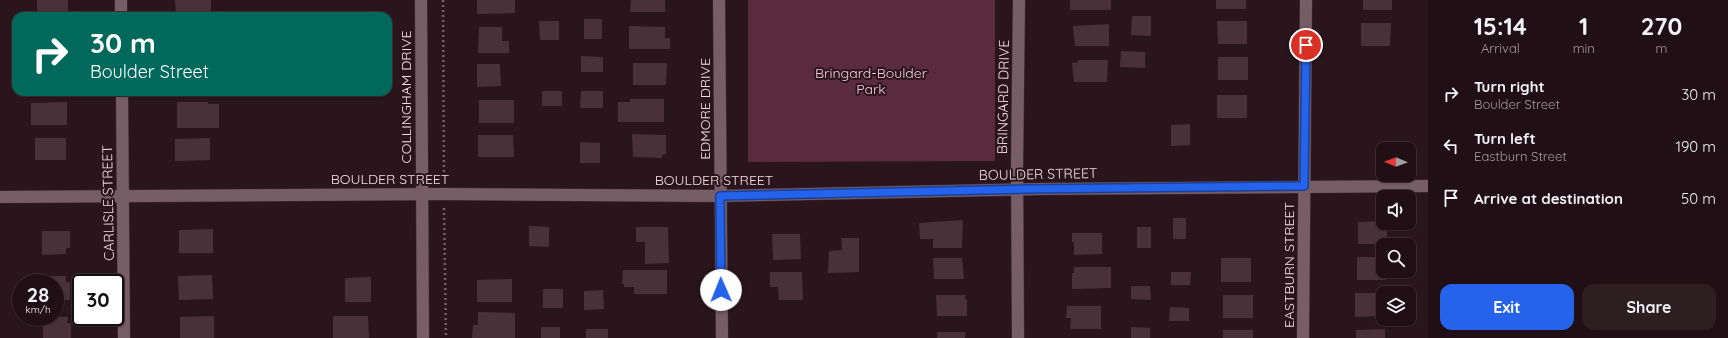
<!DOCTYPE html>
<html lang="en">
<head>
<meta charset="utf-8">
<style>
  body { margin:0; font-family:Quicksand,sans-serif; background:#2d1e22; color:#f1f3f6; height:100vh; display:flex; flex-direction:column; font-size:15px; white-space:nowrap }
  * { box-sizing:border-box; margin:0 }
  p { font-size:13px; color:#a29da0 }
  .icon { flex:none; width:22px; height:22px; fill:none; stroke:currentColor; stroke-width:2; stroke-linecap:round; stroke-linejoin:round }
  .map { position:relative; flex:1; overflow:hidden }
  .drawer { display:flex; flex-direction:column; background:#201015; width:300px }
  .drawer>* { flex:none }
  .hud { position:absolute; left:12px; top:12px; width:380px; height:84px; border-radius:12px; box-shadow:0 1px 3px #0004,0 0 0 1px #3d3034; background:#00695c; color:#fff; overflow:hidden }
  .needle { width:26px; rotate:271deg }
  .controls { position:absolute; left:1376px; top:142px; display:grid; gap:8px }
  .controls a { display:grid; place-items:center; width:40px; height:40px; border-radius:8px; background:#201015; box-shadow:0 1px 3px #0004,0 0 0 1px #3d3034; font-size:20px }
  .speed { position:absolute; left:12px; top:274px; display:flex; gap:8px; font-size:20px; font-weight:700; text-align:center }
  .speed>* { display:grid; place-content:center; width:52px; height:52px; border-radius:50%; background:#201015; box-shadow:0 1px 3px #0004,0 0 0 1px #3d3034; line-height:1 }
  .speed small { font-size:10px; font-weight:400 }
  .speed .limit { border:2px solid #111; border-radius:6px; background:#fff; color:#111 }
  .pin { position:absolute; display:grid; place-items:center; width:34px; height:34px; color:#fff; margin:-17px; border:2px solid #fff; border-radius:50%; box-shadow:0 1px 4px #0007 }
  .me { position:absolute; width:44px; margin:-22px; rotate:359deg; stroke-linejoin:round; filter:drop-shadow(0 0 3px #0008) }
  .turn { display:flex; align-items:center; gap:14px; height:84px; padding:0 12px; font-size:18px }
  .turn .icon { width:52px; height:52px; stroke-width:2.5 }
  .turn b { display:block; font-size:28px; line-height:34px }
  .eta { display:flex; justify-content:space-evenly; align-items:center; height:68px; text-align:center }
  .eta b { font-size:24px; font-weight:700; line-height:28px }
  .primary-button { display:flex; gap:8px; margin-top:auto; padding:8px 12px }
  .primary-button a { flex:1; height:46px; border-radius:12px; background:#2563eb; color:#fff; font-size:16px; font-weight:700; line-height:46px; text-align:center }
  .primary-button a+a { background:#2d1e22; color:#f1f3f6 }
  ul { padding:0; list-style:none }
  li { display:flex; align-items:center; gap:12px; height:52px; padding:0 12px }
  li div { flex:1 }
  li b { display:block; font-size:15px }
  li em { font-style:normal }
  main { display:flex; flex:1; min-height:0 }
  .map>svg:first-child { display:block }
  .green { fill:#592b3d }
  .building { fill:#493139 }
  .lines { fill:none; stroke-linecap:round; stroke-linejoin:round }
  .street-casing { stroke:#413237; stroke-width:13 }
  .path { stroke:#746167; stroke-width:2.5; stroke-dasharray:2 3; stroke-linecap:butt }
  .street { stroke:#775d65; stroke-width:12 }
  .route-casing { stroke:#184099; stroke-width:10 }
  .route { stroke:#2563eb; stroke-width:7 }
  .labels { text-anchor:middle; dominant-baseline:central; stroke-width:4; stroke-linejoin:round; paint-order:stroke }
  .park-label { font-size:14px; fill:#f8c9d8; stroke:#2a151c }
  .street-label { font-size:14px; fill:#eddde2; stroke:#2a151c }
</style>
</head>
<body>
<main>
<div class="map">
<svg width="1428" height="338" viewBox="0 0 1428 338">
  <rect width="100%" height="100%" fill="#2a151c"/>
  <path class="green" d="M 748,0 L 995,0 L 995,161 L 748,162 Z"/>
  <g class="building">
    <rect x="37" y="0" width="31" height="16"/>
    <path d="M 175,0 L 211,0 L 211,15 L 176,15 Z"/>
    <path d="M 477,0 L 515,0 L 515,13 L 477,14 Z"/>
    <path d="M 631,0 L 665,0 L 665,12 L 630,12 Z"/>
    <rect x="1070" y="0" width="41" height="10"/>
    <rect x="1216" y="0" width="30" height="9"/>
    <rect x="1363" y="0" width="29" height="10"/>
    <path d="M 1132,16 L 1151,16 L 1151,36 L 1131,35 Z"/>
    <rect x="584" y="19" width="18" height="20"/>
    <path d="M 539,21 L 559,21 L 559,40 L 540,40 Z"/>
    <path d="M 1217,21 L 1247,21 L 1247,44 L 1218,44 Z"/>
    <path d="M 1361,23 L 1391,23 L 1390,46 L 1361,46 Z"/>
    <path d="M 1109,24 L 1109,46 L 1075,46 L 1073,26 Z"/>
    <path d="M 629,26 L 665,27 L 665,38 L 670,38 L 670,49 L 629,49 Z"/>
    <path d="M 479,27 L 502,27 L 502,41 L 509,41 L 509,53 L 478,53 Z"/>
    <path d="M 1121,51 L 1145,52 L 1145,68 L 1120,67 Z"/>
    <path d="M 581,56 L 603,57 L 603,72 L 581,72 Z"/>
    <rect x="1218" y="57" width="30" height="23"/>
    <path d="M 1078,60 L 1108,60 L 1107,82 L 1074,82 L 1072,63 L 1078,62 Z"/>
    <path d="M 633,63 L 667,63 L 666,85 L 633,85 Z"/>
    <path d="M 477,64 L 500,64 L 501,86 L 477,87 Z"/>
    <rect x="542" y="91" width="20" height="15"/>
    <path d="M 581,91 L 603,91 L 603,108 L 580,108 Z"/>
    <rect x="1217" y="95" width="30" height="23"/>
    <path d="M 630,99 L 664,99 L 664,122 L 618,122 L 618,102 L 630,102 Z"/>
    <rect x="479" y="100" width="35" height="23"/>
    <path d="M 67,102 L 67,125 L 31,125 L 31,103 Z"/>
    <path d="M 177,102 L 208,102 L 208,104 L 219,104 L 219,128 L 177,128 Z"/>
    <path d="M 1190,124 L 1190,145 L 1171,146 L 1171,125 Z"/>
    <path d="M 632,134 L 666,135 L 666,154 L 662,155 L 662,158 L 633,157 Z"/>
    <path d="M 478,135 L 513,135 L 514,157 L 478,157 Z"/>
    <rect x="35" y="138" width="31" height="22"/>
    <path d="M 210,138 L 210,160 L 175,161 L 175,139 Z"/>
    <path d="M 580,142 L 600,143 L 600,163 L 580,163 Z"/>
    <rect x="1173" y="218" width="13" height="21"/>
    <path d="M 963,220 L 962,248 L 933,248 L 933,239 L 920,239 L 919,223 Z"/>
    <path d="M 1383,221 L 1383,223 L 1387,223 L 1387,244 L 1358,244 L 1358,222 Z"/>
    <path d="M 529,226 L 549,227 L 549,247 L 529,246 Z"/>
    <path d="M 636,227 L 668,227 L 669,263 L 645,264 L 645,242 L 636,242 Z"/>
    <rect x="1137" y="227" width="14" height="21"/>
    <path d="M 213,229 L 213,253 L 179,253 L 179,230 Z"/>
    <path d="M 42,231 L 70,231 L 70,248 L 66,248 L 66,254 L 42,255 Z"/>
    <path d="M 1072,233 L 1102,233 L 1102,254 L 1074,255 L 1074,242 L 1072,242 Z"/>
    <path d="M 772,234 L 800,234 L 801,259 L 773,260 Z"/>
    <path d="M 841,238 L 859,238 L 859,272 L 828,273 L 829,251 L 842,250 Z"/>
    <path d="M 1357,257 L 1383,257 L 1383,271 L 1386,271 L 1386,280 L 1357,280 Z"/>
    <path d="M 933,258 L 962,258 L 964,279 L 934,279 Z"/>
    <rect x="1221" y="258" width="30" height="24"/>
    <path d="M 1074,267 L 1111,267 L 1111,288 L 1072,289 L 1072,273 L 1074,273 Z"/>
    <path d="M 623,270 L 667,270 L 667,294 L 634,294 L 634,287 L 624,287 L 624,284 L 622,284 Z"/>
    <path d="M 770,272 L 802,272 L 803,300 L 779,300 L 778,287 L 770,287 Z"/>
    <path d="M 1171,272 L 1191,272 L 1190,285 L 1171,285 Z"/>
    <path d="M 212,275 L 213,299 L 179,300 L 178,276 Z"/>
    <path d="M 42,276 L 66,276 L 66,282 L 70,282 L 70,300 L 55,300 L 55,283 L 42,283 Z"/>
    <path d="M 371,277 L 371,302 L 345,302 L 345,278 Z"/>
    <path d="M 512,279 L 512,302 L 477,302 L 477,280 Z"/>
    <path d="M 1131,286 L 1150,286 L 1151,300 L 1131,299 Z"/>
    <rect x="543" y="289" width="20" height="19"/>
    <path d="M 603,290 L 604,309 L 584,310 L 584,291 Z"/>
    <path d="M 1355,293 L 1383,293 L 1383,316 L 1355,317 Z"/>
    <path d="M 936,295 L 965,295 L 965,299 L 967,299 L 967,316 L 937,316 Z"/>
    <rect x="1223" y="295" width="30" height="23"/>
    <path d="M 1067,306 L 1101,306 L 1101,329 L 1070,329 L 1071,318 L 1066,318 Z"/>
    <path d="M 1170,307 L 1189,308 L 1189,321 L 1169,321 Z"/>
    <path d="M 478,312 L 515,313 L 515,338 L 472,338 L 473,325 L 478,325 Z"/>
    <path d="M 214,316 L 214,338 L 180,338 L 180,317 Z"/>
    <path d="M 333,316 L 368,316 L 369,338 L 333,338 Z"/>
    <path d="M 43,317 L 68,317 L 67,323 L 71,323 L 71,338 L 43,338 Z"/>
    <rect x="541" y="327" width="19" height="11"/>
    <path d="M 1131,327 L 1150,328 L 1150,338 L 1131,338 Z"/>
    <rect x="586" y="329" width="22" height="9"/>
    <path d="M 1385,329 L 1385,338 L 1356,338 L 1356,330 Z"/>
    <rect x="1223" y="330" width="30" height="8"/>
    <rect x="937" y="332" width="28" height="6"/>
  </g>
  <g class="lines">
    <g class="street-casing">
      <g id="street">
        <path d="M 121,0 L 121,16"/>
        <path d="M 421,0 L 423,338"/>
        <path d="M 719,0 L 722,338"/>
        <path d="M 122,92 L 124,338"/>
        <path d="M 0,197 L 444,194 L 720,196 L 1041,189 L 1428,186"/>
        <path d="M 1018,338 L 1017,166 L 1019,0"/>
        <path d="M 1303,338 L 1306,0"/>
      </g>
    </g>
    <g class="path">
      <path d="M 443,0 L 444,179"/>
      <path d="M 444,208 L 446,338"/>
    </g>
    <use href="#street" class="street"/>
  </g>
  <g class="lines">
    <g class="route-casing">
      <path id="route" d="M 721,290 L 720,196 L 1029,189 L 1304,186 L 1306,45"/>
    </g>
    <use href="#route" class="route"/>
  </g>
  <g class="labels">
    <g class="park-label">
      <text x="871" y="73">Bringard-Boulder<tspan x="871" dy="16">Park</tspan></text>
    </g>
    <g class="street-label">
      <text transform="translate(406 97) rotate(-90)">COLLINGHAM DRIVE</text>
      <text transform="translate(1003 97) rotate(-89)">BRINGARD DRIVE</text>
      <text transform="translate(705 109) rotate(-90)">EDMORE DRIVE</text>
      <text transform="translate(1038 174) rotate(-1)">BOULDER STREET</text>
      <text x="390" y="179">BOULDER STREET</text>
      <text x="714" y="180">BOULDER STREET</text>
      <text transform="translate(108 203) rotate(-91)">CARLISLE STREET</text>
      <text transform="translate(1289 265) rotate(-90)">EASTBURN STREET</text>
    </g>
  </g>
</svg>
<div class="controls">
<a><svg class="needle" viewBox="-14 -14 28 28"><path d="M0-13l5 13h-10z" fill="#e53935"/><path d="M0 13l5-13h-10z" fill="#a29da0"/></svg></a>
<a><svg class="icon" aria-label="sound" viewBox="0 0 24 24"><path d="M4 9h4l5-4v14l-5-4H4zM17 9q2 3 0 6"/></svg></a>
<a><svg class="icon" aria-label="search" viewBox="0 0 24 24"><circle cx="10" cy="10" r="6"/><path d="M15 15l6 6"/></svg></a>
<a><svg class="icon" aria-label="layers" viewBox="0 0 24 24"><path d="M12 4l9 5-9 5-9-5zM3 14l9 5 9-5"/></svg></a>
</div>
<div class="speed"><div>28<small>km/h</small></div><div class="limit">30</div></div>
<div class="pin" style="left:1306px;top:45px;background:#d93025"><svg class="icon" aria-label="arrive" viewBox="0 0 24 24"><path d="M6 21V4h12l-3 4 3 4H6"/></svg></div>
<svg class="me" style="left:721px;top:290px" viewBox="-20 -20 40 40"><circle r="19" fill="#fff"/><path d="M0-13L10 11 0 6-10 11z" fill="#2563eb"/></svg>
<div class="hud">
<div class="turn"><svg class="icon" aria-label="right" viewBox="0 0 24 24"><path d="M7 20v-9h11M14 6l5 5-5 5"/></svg><div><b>30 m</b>Boulder Street</div></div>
</div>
</div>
<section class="drawer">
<div class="eta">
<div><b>15:14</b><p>Arrival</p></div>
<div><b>1</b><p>min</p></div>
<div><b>270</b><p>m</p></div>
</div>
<ul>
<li><svg class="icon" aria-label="right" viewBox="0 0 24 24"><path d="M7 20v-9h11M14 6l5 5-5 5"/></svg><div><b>Turn right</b><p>Boulder Street</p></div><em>30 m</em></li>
<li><svg class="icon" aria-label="left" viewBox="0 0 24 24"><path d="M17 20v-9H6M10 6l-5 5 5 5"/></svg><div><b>Turn left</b><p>Eastburn Street</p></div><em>190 m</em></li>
<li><svg class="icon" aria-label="arrive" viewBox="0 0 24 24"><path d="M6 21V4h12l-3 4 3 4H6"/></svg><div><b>Arrive at destination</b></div><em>50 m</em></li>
</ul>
<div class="primary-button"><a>Exit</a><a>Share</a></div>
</section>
</main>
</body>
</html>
